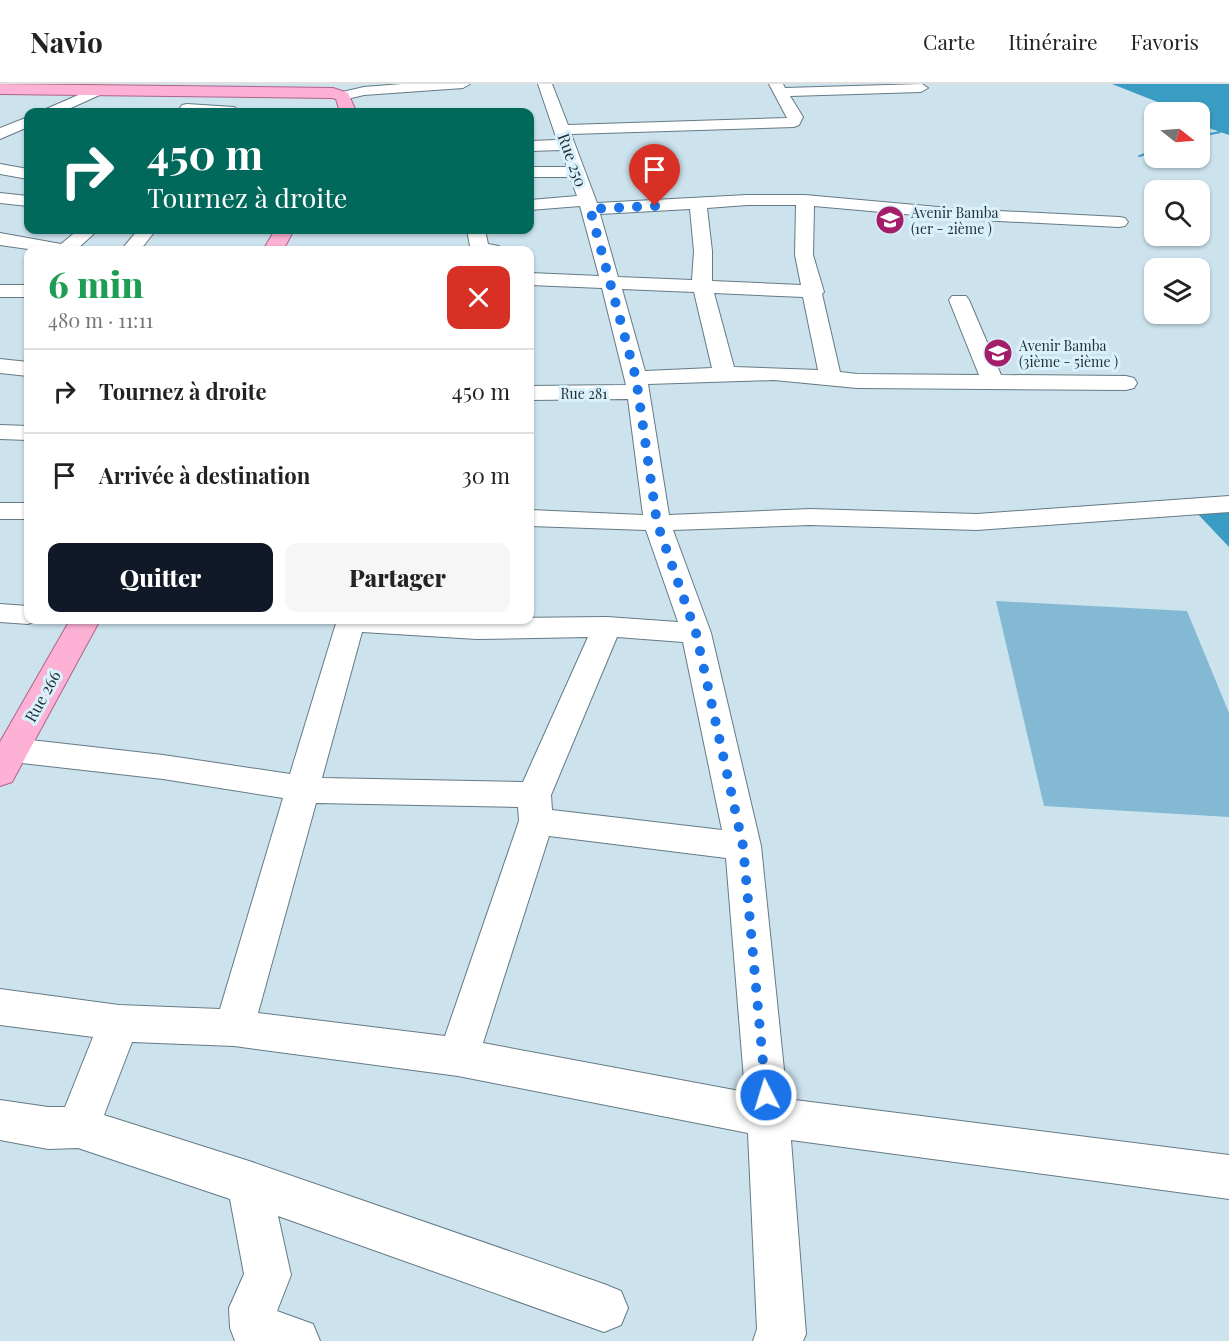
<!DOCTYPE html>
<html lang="fr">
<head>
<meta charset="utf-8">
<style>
  body { margin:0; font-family:"Playfair Display",serif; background:#f6f6f6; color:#222; height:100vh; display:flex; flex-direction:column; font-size:22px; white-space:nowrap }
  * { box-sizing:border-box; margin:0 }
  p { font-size:20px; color:#767676 }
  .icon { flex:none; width:33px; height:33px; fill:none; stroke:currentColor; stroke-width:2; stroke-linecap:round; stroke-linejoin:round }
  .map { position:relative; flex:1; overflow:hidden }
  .details { position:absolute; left:24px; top:162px; width:510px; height:378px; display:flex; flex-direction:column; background:#fff; border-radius:12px; box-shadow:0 2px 4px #0004 }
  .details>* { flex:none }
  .guide { position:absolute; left:24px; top:24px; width:510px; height:126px; border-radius:12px; box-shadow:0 2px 4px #0004; background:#00695c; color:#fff; overflow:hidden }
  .needle { width:39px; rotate:107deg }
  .buttons { position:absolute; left:1144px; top:18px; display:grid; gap:12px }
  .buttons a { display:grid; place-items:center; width:66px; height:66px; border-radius:12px; background:#fff; box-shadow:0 2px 4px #0004; font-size:30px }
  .pin { position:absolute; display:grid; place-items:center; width:51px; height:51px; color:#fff; margin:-62px -26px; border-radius:50% 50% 50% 0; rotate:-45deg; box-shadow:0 0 6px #0007 }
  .pin .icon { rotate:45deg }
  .me { position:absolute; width:66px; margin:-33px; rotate:355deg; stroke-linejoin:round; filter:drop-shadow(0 0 4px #0008) }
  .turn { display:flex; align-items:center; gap:21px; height:126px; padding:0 24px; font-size:27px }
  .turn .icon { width:78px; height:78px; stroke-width:2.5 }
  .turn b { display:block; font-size:42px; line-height:51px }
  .round { display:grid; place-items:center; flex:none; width:63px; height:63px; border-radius:12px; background:#f6f6f6 }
  .overview { display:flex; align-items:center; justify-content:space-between; height:102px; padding:0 24px }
  h1 { font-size:36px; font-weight:800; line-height:45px; color:#1e9e55 }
  .cta { display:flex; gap:12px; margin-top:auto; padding:12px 24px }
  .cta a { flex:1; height:69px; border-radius:12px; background:#111827; color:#fff; font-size:24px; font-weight:800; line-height:69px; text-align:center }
  .cta a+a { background:#f6f6f6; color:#222 }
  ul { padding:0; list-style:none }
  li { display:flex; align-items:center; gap:18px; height:84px; padding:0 24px; border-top:2px solid #e0e0e0 }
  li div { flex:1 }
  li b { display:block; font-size:22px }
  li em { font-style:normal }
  header { display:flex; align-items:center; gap:36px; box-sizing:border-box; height:84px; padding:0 30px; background:#fff; border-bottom:2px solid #e0e0e0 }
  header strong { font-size:28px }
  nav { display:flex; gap:33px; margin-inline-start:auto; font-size:21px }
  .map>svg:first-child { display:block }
  .green { fill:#83b9d2 }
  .water { fill:#3b9cc3 }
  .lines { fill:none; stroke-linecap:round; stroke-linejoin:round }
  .stream { fill:#3b9cc3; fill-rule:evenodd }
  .minor-casing { stroke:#657a84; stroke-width:2 }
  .major-casing { stroke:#b06289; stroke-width:2 }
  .minor { fill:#fff; fill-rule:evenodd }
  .major { fill:#fdb1d4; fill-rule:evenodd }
  .route { stroke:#1a73e8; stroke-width:10; stroke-dasharray:0 18 }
  .labels { text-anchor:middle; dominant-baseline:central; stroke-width:6; stroke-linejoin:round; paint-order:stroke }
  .far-poi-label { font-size:14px; fill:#262f33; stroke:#d9f1fc; text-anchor:start }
  .far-street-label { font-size:14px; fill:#262f33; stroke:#d9f1fc }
  .street-label { font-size:16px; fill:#262f33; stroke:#d9f1fc }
</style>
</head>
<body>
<header>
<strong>Navio</strong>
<nav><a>Carte</a><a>Itinéraire</a><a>Favoris</a></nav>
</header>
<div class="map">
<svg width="1229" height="1257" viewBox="0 0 1229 1257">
  <rect width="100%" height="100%" fill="#cce3ee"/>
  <path class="green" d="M 996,517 L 1187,527 L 1229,629 L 1229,733 L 1044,722 Z"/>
  <g class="water">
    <path d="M 1112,0 L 1229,0 L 1229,51 L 1200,41 L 1200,28 L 1183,28 Z"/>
    <path d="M 1194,426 L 1229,428 L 1229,463 Z"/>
  </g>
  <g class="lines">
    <g class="stream">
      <path d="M 1220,47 L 1221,49 L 1200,53 L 1200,51 Z"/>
      <path d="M 1155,65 L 1155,67 L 1140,73 L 1137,72 Z"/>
    </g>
    <g class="minor-casing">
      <g id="minor">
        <path d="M 402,0 L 470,0 L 463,4 L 364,11 L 343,16 L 336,12 L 338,9 L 364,3 Z"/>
        <path d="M 538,0 L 552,0 L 568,41 L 787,34 L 769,0 L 783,0 L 785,4 L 922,0 L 928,4 L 921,8 L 790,12 L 803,33 L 799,41 L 794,43 L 571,50 L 597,119 L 747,111 L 805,111 L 960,125 L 1119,133 L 1125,134 L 1128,138 L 1125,142 L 1119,143 L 960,135 L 814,122 L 813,171 L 824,208 L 822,210 L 840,288 L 857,290 L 979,291 L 949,216 L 952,212 L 966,212 L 969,216 L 1001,291 L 1126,292 L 1134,294 L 1137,299 L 1134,304 L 1126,306 L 857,304 L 774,296 L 648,300 L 669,431 L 810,425 L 977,430 L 1229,412 L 1229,428 L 977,446 L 810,441 L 673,446 L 711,549 L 761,762 L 787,1015 L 1229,1071 L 1229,1115 L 791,1056 L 806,1250 L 803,1257 L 753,1257 L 757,1245 L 748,1049 L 458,992 L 234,962 L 132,958 L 104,1031 L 249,1077 L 604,1200 L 621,1207 L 628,1224 L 621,1241 L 604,1248 L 278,1132 L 291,1191 L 277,1227 L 313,1240 L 320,1257 L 235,1257 L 230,1244 L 229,1224 L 244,1190 L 230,1115 L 78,1064 L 48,1065 L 0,1056 L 0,1016 L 48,1023 L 65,1023 L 93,953 L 0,941 L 0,905 L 119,921 L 220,925 L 283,714 L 163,695 L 13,678 L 1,674 L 1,658 L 13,654 L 163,671 L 290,690 L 337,536 L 607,533 L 678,538 L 646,446 L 530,442 L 530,426 L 643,431 L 628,315 L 530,316 L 530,302 L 626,301 L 602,204 L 530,201 L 530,189 L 599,192 L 580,122 L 530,126 L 530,116 L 577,112 L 570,93 L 530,93 L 530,83 L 567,83 L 561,66 L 530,67 L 530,57 L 557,56 ZM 747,121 L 796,121 L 795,171 L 801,201 L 712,197 L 712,167 L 707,124 ZM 690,125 L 694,167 L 692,196 L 618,193 L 600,130 ZM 622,205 L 694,208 L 712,284 L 645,287 ZM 714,209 L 803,213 L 818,286 L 734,283 ZM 362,548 L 477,555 L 588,553 L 523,698 L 322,694 ZM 617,553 L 683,558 L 722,746 L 552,726 L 551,711 ZM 316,719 L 518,723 L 519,737 L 445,952 L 258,929 ZM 549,752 L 726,774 L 745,1008 L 483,959 Z"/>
        <path d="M 99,2 L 106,6 L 104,9 L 62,28 L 43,28 L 46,25 Z"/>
        <path d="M 187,20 L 234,23 L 242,28 L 182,27 L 180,24 L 182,21 Z"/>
        <path d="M 28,33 L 28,43 L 0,55 L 0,44 Z"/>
        <path d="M 0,80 L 28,85 L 28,95 L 0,90 Z"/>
        <path d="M 0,109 L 28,112 L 28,122 L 0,119 Z"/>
        <path d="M 78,146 L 98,146 L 76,166 L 35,166 L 0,161 L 0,149 L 61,160 Z"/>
        <path d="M 138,146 L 156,146 L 140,166 L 121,166 Z"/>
        <path d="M 467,146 L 485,146 L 488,160 L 499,162 L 501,166 L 473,166 L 470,162 Z"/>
        <rect x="0" y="201" width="28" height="12"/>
        <path d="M 0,275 L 28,278 L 28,292 L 0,289 Z"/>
        <path d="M 0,341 L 28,342 L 28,356 L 0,355 Z"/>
        <rect x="0" y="419" width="28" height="16"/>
        <path d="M 0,520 L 28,522 L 28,536 L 40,536 L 28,540 L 0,538 Z"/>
      </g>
    </g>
    <g class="major-casing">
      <g id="major">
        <path d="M 0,0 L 333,4 L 348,9 L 355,25 L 353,28 L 337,28 L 339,25 L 336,15 L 332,14 L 0,10 Z"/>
        <path d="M 275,146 L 294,146 L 283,166 L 263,166 Z"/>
        <path d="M 70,536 L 100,536 L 12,698 L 0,702 L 0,658 Z"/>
      </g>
    </g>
    <use href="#minor" class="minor"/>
    <use href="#major" class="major"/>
  </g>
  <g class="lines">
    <path class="route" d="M 655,122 L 590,125 L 636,294 L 657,439 L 696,549 L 743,762 L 766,1011"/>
  </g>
  <defs>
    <g id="school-disc" transform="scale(1.5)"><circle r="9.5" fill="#a41d68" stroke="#d9f1fc"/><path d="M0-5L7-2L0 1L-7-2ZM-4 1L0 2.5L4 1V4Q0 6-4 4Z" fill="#fff"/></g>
  </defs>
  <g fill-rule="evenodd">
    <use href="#school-disc" x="890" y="136"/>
    <use href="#school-disc" x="998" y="269"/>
  </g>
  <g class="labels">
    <g class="far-poi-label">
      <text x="911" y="128">Avenir Bamba<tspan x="911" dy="16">(1er - 2ième )</tspan></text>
      <text x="1019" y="261">Avenir Bamba<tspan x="1019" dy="16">(3ième - 5ième )</tspan></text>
    </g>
    <g class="far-street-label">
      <text x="584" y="309">Rue 281</text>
    </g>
    <g class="street-label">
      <text transform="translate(573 76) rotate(70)">Rue 250</text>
      <text transform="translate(42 612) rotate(-61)">Rue 266</text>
    </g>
  </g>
</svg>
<div class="buttons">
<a><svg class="needle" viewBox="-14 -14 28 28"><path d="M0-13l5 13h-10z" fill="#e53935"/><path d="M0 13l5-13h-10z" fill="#767676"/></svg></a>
<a><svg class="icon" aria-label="search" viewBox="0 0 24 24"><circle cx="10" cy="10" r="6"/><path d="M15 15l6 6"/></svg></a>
<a><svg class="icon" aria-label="layers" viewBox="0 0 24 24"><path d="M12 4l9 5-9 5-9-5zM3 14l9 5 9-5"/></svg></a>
</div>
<div class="pin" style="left:655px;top:122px;background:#d93025"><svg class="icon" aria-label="arrive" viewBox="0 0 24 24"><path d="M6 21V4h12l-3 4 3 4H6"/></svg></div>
<svg class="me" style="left:766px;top:1011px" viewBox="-20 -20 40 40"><circle r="17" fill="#1a73e8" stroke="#fff" stroke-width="3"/><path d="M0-11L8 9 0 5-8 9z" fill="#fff"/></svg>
<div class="guide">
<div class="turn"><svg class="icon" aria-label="right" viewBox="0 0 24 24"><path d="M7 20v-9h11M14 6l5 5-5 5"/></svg><div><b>450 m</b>Tournez à droite</div></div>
</div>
<section class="details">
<div class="overview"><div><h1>6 min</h1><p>480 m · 11:11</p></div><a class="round" style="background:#d93025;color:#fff"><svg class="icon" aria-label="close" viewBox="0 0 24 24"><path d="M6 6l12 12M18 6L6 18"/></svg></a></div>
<ul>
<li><svg class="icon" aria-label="right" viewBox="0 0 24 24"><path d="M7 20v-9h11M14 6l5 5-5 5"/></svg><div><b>Tournez à droite</b></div><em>450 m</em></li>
<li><svg class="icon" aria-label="arrive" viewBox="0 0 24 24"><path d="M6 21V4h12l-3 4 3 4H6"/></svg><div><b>Arrivée à destination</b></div><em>30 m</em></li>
</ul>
<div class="cta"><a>Quitter</a><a>Partager</a></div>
</section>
</div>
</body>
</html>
